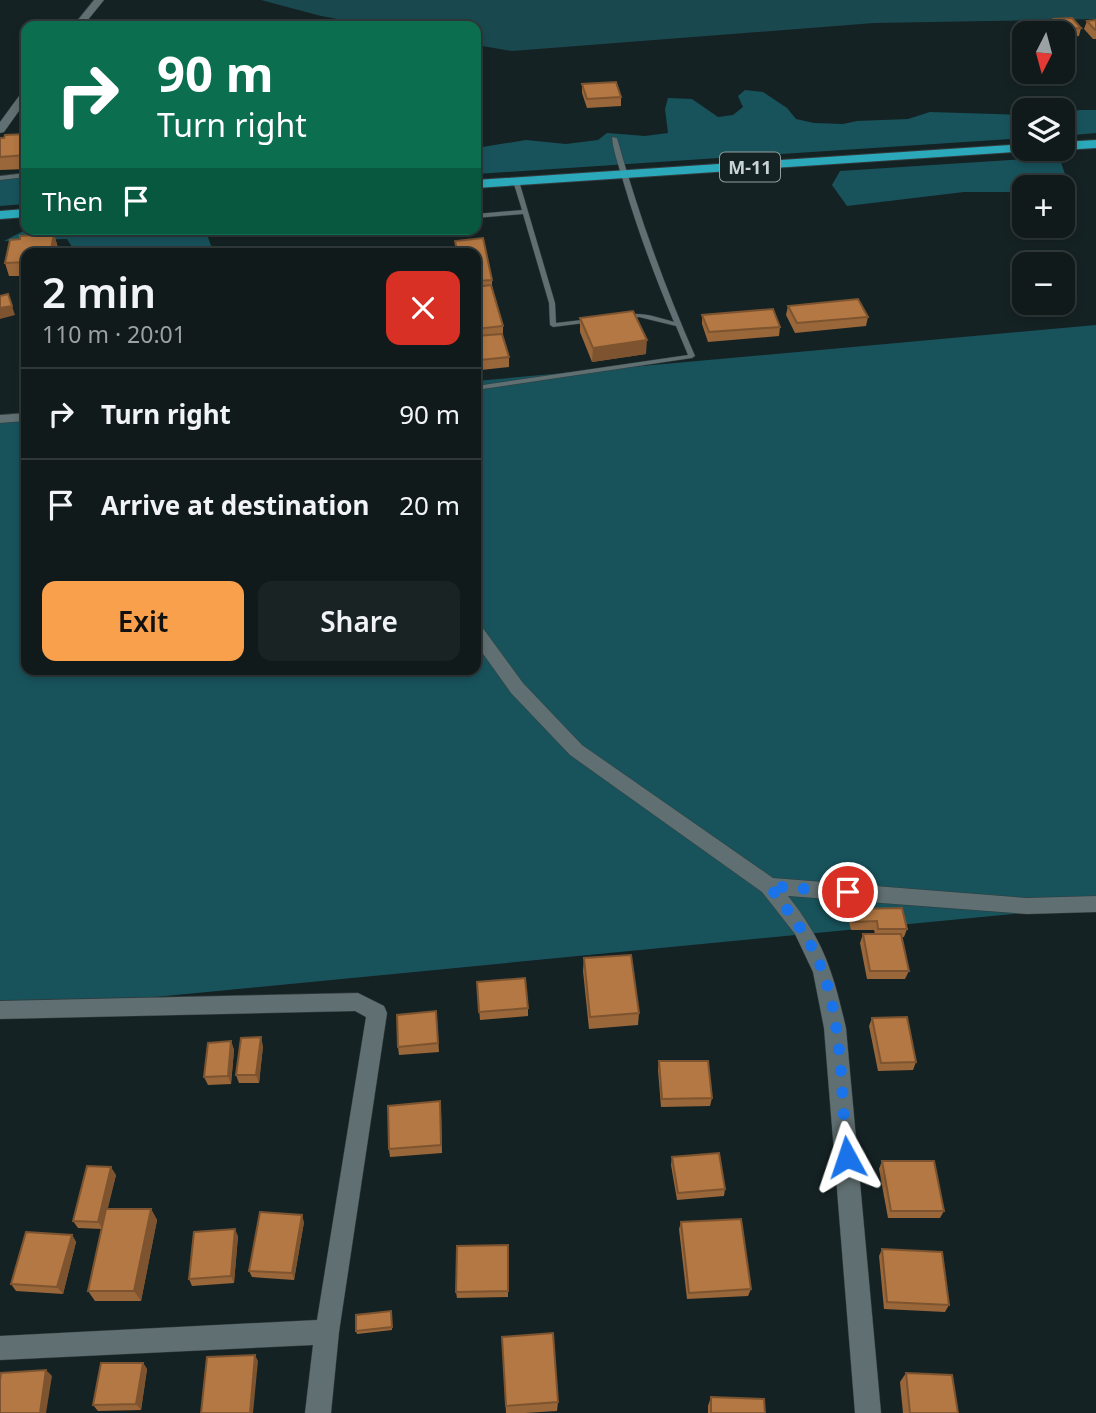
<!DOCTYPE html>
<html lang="en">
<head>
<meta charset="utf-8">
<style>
  body { margin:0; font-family:"Noto Sans",sans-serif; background:#192324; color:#f1f3f6; height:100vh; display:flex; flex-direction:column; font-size:26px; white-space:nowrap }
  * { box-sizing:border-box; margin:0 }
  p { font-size:23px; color:#9ca1a3 }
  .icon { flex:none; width:38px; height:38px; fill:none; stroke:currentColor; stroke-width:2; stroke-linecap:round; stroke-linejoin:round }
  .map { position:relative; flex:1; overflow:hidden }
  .side { position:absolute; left:21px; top:248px; width:460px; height:427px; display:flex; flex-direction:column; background:#101a1b; border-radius:14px; box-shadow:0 4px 10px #0003,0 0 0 2px #30383a }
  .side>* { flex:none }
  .hud { position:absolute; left:21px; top:21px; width:460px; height:214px; border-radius:14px; box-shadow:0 4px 10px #0003,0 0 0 2px #30383a; background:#0b6e4f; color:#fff; overflow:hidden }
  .needle { width:46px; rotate:186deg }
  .controls { position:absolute; left:1012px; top:21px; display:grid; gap:14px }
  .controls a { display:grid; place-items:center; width:63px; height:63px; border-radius:14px; background:#101a1b; box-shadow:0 4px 10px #0003,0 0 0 2px #30383a; font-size:35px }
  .pin { position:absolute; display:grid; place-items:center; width:60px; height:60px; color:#fff; margin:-30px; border:4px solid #fff; border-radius:50%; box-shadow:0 2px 7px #0007 }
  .me { position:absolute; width:77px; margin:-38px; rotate:355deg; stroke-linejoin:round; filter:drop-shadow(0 0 5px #0008) }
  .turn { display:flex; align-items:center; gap:24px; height:147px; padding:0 21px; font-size:32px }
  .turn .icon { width:91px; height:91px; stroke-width:2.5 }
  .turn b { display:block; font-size:49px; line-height:60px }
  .then { display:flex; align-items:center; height:66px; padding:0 21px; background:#0003; gap:14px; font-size:26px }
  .round { display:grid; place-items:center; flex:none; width:74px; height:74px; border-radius:14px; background:#192324 }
  .headline { display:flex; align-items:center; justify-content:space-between; height:119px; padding:0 21px }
  h1 { font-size:42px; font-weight:600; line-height:52px }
  .cta { display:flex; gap:14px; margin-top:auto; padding:14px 21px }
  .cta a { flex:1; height:80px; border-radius:14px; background:#f9a04c; color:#111; font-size:28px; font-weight:600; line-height:80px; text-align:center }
  .cta a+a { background:#192324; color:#f1f3f6 }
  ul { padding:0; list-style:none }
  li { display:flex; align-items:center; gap:21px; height:91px; padding:0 21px; border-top:2px solid #30383a }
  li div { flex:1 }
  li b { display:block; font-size:26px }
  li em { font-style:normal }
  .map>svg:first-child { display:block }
  .green { fill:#1a484f }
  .forest { fill:#18535c }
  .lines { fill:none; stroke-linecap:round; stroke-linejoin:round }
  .lane-casing { stroke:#323b3d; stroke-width:1 }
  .street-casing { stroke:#323b3d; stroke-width:1 }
  .highway-casing { stroke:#323b3d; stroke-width:2 }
  .lane { fill:#606f71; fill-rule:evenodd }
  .street { fill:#606f71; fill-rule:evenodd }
  .highway { fill:#2ba9ba; fill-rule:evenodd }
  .wall { fill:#9a673a }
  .shaded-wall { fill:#7d542f }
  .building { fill:#b37843; stroke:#7d542f; stroke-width:2 }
  .route { stroke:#1a73e8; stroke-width:12; stroke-dasharray:0 21.6 }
  .labels { text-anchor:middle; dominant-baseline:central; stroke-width:7; stroke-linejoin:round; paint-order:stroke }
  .shield { fill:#152224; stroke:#949fa0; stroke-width:2 }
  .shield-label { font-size:18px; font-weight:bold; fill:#cbd4d5 }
</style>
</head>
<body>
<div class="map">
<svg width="1096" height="1413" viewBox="0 0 1096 1413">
  <rect width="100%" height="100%" fill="#152224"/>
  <path class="green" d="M 261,0 L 1096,0 L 1096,19 L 874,23 L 512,51 L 476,45 L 476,26 L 376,26 L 321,16 Z"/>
  <g class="forest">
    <path d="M 745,90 L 763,92 L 787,108 L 796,119 L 814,123 L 843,124 L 857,121 L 908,119 L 930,112 L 1024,115 L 1024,138 L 476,174 L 476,148 L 526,140 L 566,144 L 598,140 L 607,133 L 645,136 L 668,133 L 665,109 L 668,98 L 692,99 L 718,117 L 733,115 L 743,107 L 738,96 Z"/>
    <path d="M 1080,110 L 1096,110 L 1096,133 L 1062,136 L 1062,113 Z"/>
    <path d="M 1059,157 L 1070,188 L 1024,187 L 1024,192 L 964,192 L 847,206 L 832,185 L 840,171 Z"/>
    <path d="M 26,177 L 26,204 L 0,206 L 0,178 Z"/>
    <path d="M 27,229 L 205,229 L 213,251 L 212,254 L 64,254 L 72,247 L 67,239 L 4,241 Z"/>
    <path d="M 1096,325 L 1096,906 L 0,1012 L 0,423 L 26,421 L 26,670 L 476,670 L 476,381 Z"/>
  </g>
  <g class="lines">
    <g class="lane-casing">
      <g id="lane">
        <path d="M 612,137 L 617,138 C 638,213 664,285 695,356 L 692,358 L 476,390 L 476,386 L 688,355 L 676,326 L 639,317 L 625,319 L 622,317 C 638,310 656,317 674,322 C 655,277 638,231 624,184 C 620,169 613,152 612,137 Z"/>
        <path d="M 26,173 L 26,177 L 0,180 L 0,176 Z"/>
        <path d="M 514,180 L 519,181 L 555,303 L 556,323 L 590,319 L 593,321 L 592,322 L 553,327 L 550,325 L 549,303 L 523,214 L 476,218 L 476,214 L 522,210 L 513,181 Z"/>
      </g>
    </g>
    <g class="street-casing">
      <g id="street">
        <path d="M 94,0 L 104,0 L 83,26 L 73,26 Z"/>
        <path d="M 26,91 L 26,101 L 4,132 L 0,133 L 0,122 L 22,92 Z"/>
        <path d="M 26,413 L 26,421 L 0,423 L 0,415 Z"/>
        <path d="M 476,625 L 482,627 L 523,683 L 582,745 L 773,878 L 1027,898 L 1096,896 L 1096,912 L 1027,914 L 788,896 C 824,941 833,972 846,1028 L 881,1413 L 855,1413 L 824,1028 L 813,972 L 795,934 L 762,892 L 570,755 L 511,693 L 476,644 Z"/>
        <path d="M 358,993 L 384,1006 L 387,1013 L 339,1332 L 331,1413 L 305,1413 L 313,1345 L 0,1360 L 0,1336 L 317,1320 L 366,1017 L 355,1011 L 0,1019 L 0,1001 Z"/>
      </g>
    </g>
    <g class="highway-casing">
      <g id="highway">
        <path d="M 1096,140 L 1096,148 L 1062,150 L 1057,149 L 1062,149 L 1062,142 Z"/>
        <path d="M 1024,144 L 1024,149 L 1030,149 L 1029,151 L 476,188 L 476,180 Z"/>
        <path d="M 26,209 L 26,217 L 0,219 L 0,211 Z"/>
      </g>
    </g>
    <use href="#lane" class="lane"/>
    <use href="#street" class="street"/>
    <use href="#highway" class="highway"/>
  </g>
  <g class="wall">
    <path d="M 1054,19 L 1081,28 L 1079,36 L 1062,38 L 1062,33 L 1056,33 L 1051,28 Z"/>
    <path d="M 1096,20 L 1096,39 L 1093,39 L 1084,29 L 1087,21 Z"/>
    <path d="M 582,84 L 621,97 L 621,106 L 587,108 L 582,93 Z"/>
    <path d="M 26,134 L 26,169 L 0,170 L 0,138 Z"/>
    <path d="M 54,234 L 58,248 L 26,254 L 26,276 L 9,276 L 5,263 L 20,239 Z"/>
    <path d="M 483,238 L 492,280 L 492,286 L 503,326 L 503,338 L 509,357 L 509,367 L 481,370 L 476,352 L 476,254 L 456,254 L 455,241 Z"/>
    <path d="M 788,306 L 868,317 L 866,326 L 795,333 L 786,315 Z"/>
    <path d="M 702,315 L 780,327 L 779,336 L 708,342 L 702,324 Z"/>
    <path d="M 580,318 L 646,354 L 592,362 L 580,332 Z"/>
    <path d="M 851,909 L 907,929 L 904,937 L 902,937 L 909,971 L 905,979 L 867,979 L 860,943 L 863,934 L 875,934 L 874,930 L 851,930 L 848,918 Z"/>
    <path d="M 584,958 L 639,1013 L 638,1025 L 589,1029 L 583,971 Z"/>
    <path d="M 477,982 L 528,1008 L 528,1016 L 480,1020 Z"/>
    <path d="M 872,1018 L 916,1062 L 913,1070 L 878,1071 L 869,1026 Z"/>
    <path d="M 437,1020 L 439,1052 L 399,1055 L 398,1047 Z"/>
    <path d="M 231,1041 L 234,1050 L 231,1084 L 208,1085 L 204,1077 Z"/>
    <path d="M 263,1046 L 259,1083 L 239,1083 L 236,1075 Z"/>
    <path d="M 659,1061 L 712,1098 L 710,1106 L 661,1107 L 658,1070 Z"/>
    <path d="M 441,1109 L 442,1153 L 390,1157 L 389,1149 Z"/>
    <path d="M 672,1157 L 725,1189 L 724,1196 L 677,1200 L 671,1165 Z"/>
    <path d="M 882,1161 L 944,1211 L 940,1218 L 888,1218 L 879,1169 Z"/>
    <path d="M 116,1175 L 107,1209 L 151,1209 L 157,1220 L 141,1301 L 95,1301 L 88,1291 L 102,1229 L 78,1228 L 73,1221 Z"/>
    <path d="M 304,1222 L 294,1280 L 252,1277 L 249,1271 Z"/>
    <path d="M 681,1222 L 751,1289 L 748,1296 L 687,1299 L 679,1229 Z"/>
    <path d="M 72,1235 L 76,1242 L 63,1294 L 16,1291 L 11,1284 Z"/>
    <path d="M 238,1236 L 234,1283 L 192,1286 L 189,1279 Z"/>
    <path d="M 882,1249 L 949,1305 L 945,1312 L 884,1309 L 879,1256 Z"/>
    <path d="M 508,1252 L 508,1297 L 457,1298 L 456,1292 Z"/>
    <path d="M 391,1311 L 392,1330 L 357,1334 L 356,1331 Z"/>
    <path d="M 502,1337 L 558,1402 L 557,1411 L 525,1413 L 506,1413 Z"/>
    <path d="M 143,1363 L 147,1369 L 141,1410 L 98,1411 L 93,1405 Z"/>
    <path d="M 906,1373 L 958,1413 L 903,1413 L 900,1382 Z"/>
    <path d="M 711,1397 L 765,1413 L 708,1413 L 708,1406 Z"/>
  </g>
  <g class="shaded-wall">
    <path d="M 54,234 L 58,248 L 57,254 L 50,254 Z"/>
    <path d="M 12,306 L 15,315 L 0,319 L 0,308 Z"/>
    <path d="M 647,340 L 646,354 L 592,362 L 593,348 Z"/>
    <path d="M 261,1037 L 263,1046 L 259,1083 L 256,1075 Z"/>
    <path d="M 231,1041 L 234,1050 L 231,1084 L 228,1076 Z"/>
    <path d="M 111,1167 L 116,1175 L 103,1229 L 98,1222 Z"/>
    <path d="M 151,1209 L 157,1220 L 141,1301 L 134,1291 Z"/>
    <path d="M 302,1215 L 304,1222 L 294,1280 L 292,1273 Z"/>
    <path d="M 235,1229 L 238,1236 L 234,1283 L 231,1276 Z"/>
    <path d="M 72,1235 L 76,1242 L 63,1294 L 57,1287 Z"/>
    <path d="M 255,1355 L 258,1361 L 253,1413 L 250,1413 Z"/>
    <path d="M 143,1363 L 147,1369 L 141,1410 L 136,1404 Z"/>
    <path d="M 46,1370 L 52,1376 L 46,1413 L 40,1413 Z"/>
  </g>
  <g class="building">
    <path d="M 1072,18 L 1081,28 L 1063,29 L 1054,19 Z"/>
    <path d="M 1096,20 L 1096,30 L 1095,30 L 1087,21 Z"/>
    <path d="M 616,82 L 621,97 L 587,99 L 582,84 Z"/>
    <path d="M 26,134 L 26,155 L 0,157 L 0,138 L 4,138 L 5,135 Z"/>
    <path d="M 54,234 L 50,254 L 26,254 L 26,262 L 5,263 L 10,240 L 20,239 L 20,236 Z"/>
    <path d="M 483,238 L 492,280 L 476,281 L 476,254 L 458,254 L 455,241 Z"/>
    <path d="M 491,285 L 503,326 L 476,329 L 476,287 Z"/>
    <path d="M 8,294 L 12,306 L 0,308 L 0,296 Z"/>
    <path d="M 858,299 L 868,317 L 797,323 L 788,306 Z"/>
    <path d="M 773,309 L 780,327 L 709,332 L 702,315 Z"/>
    <path d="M 633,311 L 647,340 L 593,348 L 580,318 Z"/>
    <path d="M 502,334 L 509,357 L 480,360 L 476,344 L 476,336 Z"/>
    <path d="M 902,908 L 907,929 L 878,929 L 877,921 L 853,922 L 851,909 Z"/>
    <path d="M 863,934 L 901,934 L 909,971 L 870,971 Z"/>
    <path d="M 631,955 L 639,1013 L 590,1017 L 584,958 Z"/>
    <path d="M 525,978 L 528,1008 L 479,1012 L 477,982 Z"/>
    <path d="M 436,1011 L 438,1043 L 398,1047 L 397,1015 Z"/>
    <path d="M 907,1017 L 916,1062 L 881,1063 L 872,1018 Z"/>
    <path d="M 261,1037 L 256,1075 L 236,1075 L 241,1038 Z"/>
    <path d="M 231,1041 L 228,1076 L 204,1077 L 208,1043 Z"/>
    <path d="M 659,1061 L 708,1061 L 712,1098 L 662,1099 Z"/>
    <path d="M 440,1101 L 441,1145 L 389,1149 L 388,1106 Z"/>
    <path d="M 719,1153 L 725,1189 L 678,1193 L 672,1157 Z"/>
    <path d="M 882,1161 L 934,1161 L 944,1211 L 891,1211 Z"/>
    <path d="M 87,1166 L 111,1167 L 98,1222 L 73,1221 Z"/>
    <path d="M 106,1209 L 151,1209 L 134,1291 L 88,1291 Z"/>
    <path d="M 260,1212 L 302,1215 L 292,1273 L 249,1271 Z"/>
    <path d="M 741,1219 L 751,1289 L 689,1293 L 681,1222 Z"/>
    <path d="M 235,1229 L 231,1276 L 189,1279 L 194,1232 Z"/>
    <path d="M 26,1232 L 72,1235 L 57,1287 L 11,1284 Z"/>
    <path d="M 508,1245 L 508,1291 L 456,1292 L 457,1246 Z"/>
    <path d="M 882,1249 L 942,1252 L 949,1305 L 887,1302 Z"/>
    <path d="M 391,1311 L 392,1327 L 356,1331 L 356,1315 Z"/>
    <path d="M 553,1333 L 558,1402 L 506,1406 L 502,1337 Z"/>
    <path d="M 255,1355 L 250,1413 L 201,1413 L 207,1357 Z"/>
    <path d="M 101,1363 L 143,1363 L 136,1404 L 93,1405 Z"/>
    <path d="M 46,1370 L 40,1413 L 0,1413 L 0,1380 L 1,1373 Z"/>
    <path d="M 906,1373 L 952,1375 L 958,1413 L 910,1413 Z"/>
    <path d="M 711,1397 L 764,1399 L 765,1413 L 711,1413 Z"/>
  </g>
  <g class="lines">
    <path class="route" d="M 847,1157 C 841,1099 843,1027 823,972 C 811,939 790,913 769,886 L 848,892"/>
  </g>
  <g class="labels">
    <rect class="shield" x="720" y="152.5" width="60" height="29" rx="5"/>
    <g class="shield-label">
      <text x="750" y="167">М-11</text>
    </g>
  </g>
</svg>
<div class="controls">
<a><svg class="needle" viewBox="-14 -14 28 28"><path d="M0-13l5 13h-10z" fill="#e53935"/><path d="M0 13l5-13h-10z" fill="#9ca1a3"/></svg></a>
<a><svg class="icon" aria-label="layers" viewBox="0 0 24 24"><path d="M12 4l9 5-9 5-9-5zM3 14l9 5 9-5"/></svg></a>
<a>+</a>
<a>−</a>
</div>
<div class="pin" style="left:848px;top:892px;background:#d93025"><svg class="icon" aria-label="arrive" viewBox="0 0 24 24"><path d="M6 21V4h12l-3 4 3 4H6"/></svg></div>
<svg class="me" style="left:847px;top:1157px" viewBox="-20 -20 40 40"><path d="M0-17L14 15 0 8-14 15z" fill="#1a73e8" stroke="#fff" stroke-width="4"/></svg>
<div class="hud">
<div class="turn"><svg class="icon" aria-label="right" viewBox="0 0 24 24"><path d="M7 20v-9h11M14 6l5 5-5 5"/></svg><div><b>90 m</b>Turn right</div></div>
<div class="then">Then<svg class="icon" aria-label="arrive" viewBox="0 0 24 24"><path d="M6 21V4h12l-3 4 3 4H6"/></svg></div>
</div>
<section class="side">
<div class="headline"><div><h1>2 min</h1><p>110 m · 20:01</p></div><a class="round" style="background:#d93025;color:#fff"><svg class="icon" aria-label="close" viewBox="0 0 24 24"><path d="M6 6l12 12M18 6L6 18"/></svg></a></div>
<ul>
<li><svg class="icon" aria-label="right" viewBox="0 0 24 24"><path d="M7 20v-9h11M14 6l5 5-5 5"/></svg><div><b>Turn right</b></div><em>90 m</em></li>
<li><svg class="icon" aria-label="arrive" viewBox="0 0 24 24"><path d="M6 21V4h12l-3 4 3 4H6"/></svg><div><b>Arrive at destination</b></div><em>20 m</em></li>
</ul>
<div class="cta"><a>Exit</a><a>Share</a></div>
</section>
</div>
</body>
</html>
